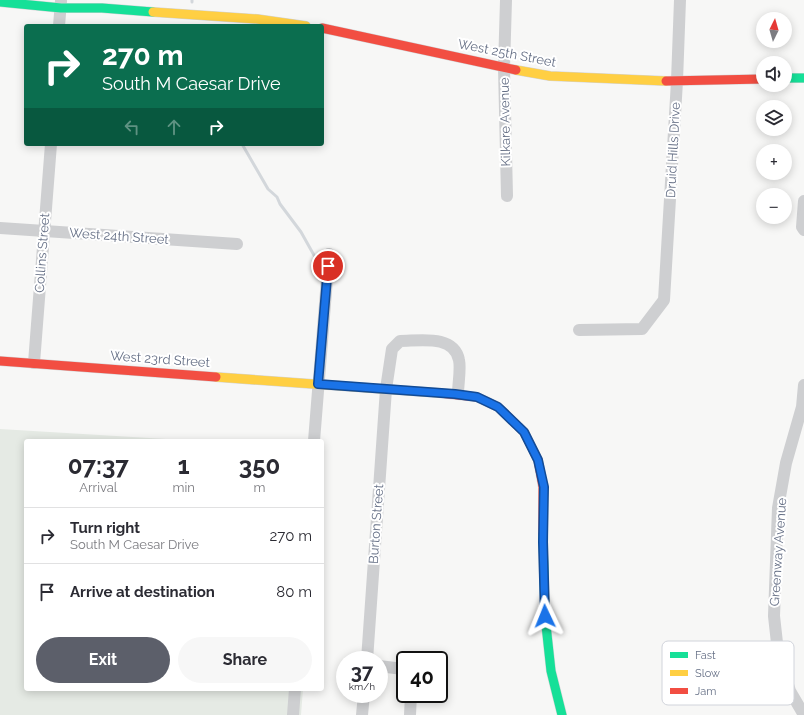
<!DOCTYPE html>
<html lang="en">
<head>
<meta charset="utf-8">
<style>
  body { margin:0; font-family:Raleway,sans-serif; background:#f7f7f7; color:#2b2b33; height:100vh; display:flex; flex-direction:column; font-size:15px; white-space:nowrap }
  * { box-sizing:border-box; margin:0 }
  p { font-size:13px; color:#7c7c81 }
  .icon { flex:none; width:22px; height:22px; fill:none; stroke:currentColor; stroke-width:2; stroke-linecap:round; stroke-linejoin:round }
  .map { position:relative; flex:1; overflow:hidden }
  .panel { position:absolute; left:24px; top:439px; width:300px; height:252px; display:flex; flex-direction:column; background:#fff; border-radius:4px; box-shadow:0 2px 10px #0003 }
  .panel>* { flex:none }
  .top-card { position:absolute; left:24px; top:24px; width:300px; height:122px; border-radius:4px; box-shadow:0 2px 10px #0003; background:#0b6e4f; color:#fff; overflow:hidden }
  .needle { width:26px; rotate:5deg }
  .fabs { position:absolute; left:756px; top:12px; display:grid; gap:8px }
  .fabs a { display:grid; place-items:center; width:36px; height:36px; border-radius:50%; background:#fff; box-shadow:0 2px 10px #0003; font-size:20px }
  .speed { position:absolute; left:336px; top:651px; display:flex; gap:8px; font-size:20px; font-weight:700; text-align:center }
  .speed>* { display:grid; place-content:center; width:52px; height:52px; border-radius:50%; background:#fff; box-shadow:0 2px 10px #0003; line-height:1 }
  .speed small { font-size:10px; font-weight:400 }
  .speed .limit { border:2px solid #111; border-radius:6px; background:#fff; color:#111 }
  .pin { position:absolute; display:grid; place-items:center; width:34px; height:34px; color:#fff; margin:-17px; border:2px solid #fff; border-radius:50%; box-shadow:0 1px 4px #0007 }
  .me { position:absolute; width:44px; margin:-22px; rotate:358deg; stroke-linejoin:round; filter:drop-shadow(0 0 3px #0008) }
  .turn { display:flex; align-items:center; gap:14px; height:84px; padding:0 12px; font-size:18px }
  .turn .icon { width:52px; height:52px; stroke-width:2.5 }
  .turn b { display:block; font-size:28px; line-height:34px }
  .lanes { display:flex; align-items:center; height:38px; padding:0 12px; background:#0003; justify-content:center; gap:20px; direction:ltr }
  .lanes .off { opacity:.35 }
  .eta { display:flex; justify-content:space-evenly; align-items:center; height:68px; text-align:center }
  .eta b { font-size:24px; font-weight:700; line-height:28px }
  .cta { display:flex; gap:8px; margin-top:auto; padding:8px 12px }
  .cta a { flex:1; height:46px; border-radius:24px; background:#5c5f6a; color:#fff; font-size:16px; font-weight:700; line-height:46px; text-align:center }
  .cta a+a { background:#f7f7f7; color:#2b2b33 }
  ul { padding:0; list-style:none }
  li { display:flex; align-items:center; gap:12px; height:56px; padding:0 12px; border-top:1px solid #e1e1e2 }
  li div { flex:1 }
  li b { display:block; font-size:15px }
  li em { font-style:normal }
  .map>svg:first-child { display:block }
  .green { fill:#e5eae4 }
  .lines { fill:none; stroke-linecap:round; stroke-linejoin:round }
  .stream { stroke:#d3d7db; stroke-width:3 }
  .fast-casing { stroke:#d2d3d5; stroke-width:10 }
  .slow-casing { stroke:#d2d3d5; stroke-width:10 }
  .jam-casing { stroke:#d2d3d5; stroke-width:10 }
  .street { stroke:#cecfd1; stroke-width:12 }
  .fast { stroke:#16e098; stroke-width:9 }
  .slow { stroke:#ffcf43; stroke-width:9 }
  .jam { stroke:#f24e42; stroke-width:9 }
  .route-casing { stroke:#114b97; stroke-width:10 }
  .route { stroke:#1a73e8; stroke-width:7 }
  .labels { text-anchor:middle; dominant-baseline:central; stroke-width:4; stroke-linejoin:round; paint-order:stroke }
  .street-label { font-size:13px; fill:#667086; stroke:#fff }
  .key { fill:#fff; stroke:#d1d4db; stroke-width:1 }
  .key-label { font-size:11px; fill:#667086 }
</style>
</head>
<body>
<div class="map">
<svg width="804" height="715" viewBox="0 0 804 715">
  <rect width="100%" height="100%" fill="#f7f7f6"/>
  <path class="green" d="M 0,429 L 199,441 L 26,441 L 26,689 L 303,689 L 301,715 L 0,715 Z"/>
  <g class="lines">
    <g class="stream">
      <path d="M 192,0 L 192,2"/>
      <path d="M 242,144 L 268,189 L 277,197 L 280,204 L 301,232 L 315,257"/>
    </g>
    <g class="fast-casing">
      <g id="fast">
        <path d="M 0,2 L 61,8 L 102,8 L 153,12"/>
        <path d="M 785,78 L 804,78"/>
        <path d="M 543,534 L 545,616 L 551,671 L 562,715"/>
      </g>
    </g>
    <g class="slow-casing">
      <g id="slow">
        <path d="M 153,12 L 257,19 L 306,26"/>
        <path d="M 516,70 L 550,76 L 666,81"/>
        <path d="M 216,377 L 439,393"/>
      </g>
    </g>
    <g class="jam-casing">
      <g id="jam">
        <path d="M 322,28 L 516,70"/>
        <path d="M 666,81 L 763,79"/>
        <path d="M 0,361 L 216,377"/>
        <path d="M 439,393 L 477,397 L 498,407 L 524,432 L 538,460 L 543,487 L 543,534"/>
      </g>
    </g>
    <g class="street">
      <path d="M 506,0 L 504,68 L 507,196"/>
      <path d="M 59,26 L 61,1"/>
      <path d="M 804,201 L 802,227 L 804,230"/>
      <path d="M 0,228 L 237,244"/>
      <path d="M 579,330 L 642,329 L 664,300 L 677,81 L 680,0"/>
      <path d="M 34,363 L 51,144"/>
      <path d="M 314,441 L 329,254"/>
      <path d="M 367,660 L 386,389 L 392,349 L 400,341 C 419,341 454,334 459,360 C 461,369 458,384 458,394"/>
      <path d="M 379,666 L 403,669 L 405,672"/>
      <path d="M 293,715 L 295,689"/>
      <path d="M 362,715 L 364,694"/>
      <path d="M 410,715 L 411,694"/>
      <path d="M 804,715 L 790,691 L 778,652 L 774,616 L 778,508 L 786,463 L 802,407 L 804,385"/>
    </g>
    <use href="#fast" class="fast"/>
    <use href="#slow" class="slow"/>
    <use href="#jam" class="jam"/>
  </g>
  <g class="lines">
    <g class="route-casing">
      <path id="route" d="M 328,266 L 318,384 L 455,394 L 477,397 L 498,407 L 524,432 L 538,460 L 544,487 L 543,542 L 545,616"/>
    </g>
    <use href="#route" class="route"/>
  </g>
  <g class="labels">
    <g class="street-label">
      <text transform="translate(507 53) rotate(11)">West 25th Street</text>
      <text transform="translate(505 122) rotate(-91)">Kilkare Avenue</text>
      <text transform="translate(673 150) rotate(-87)">Druid Hills Drive</text>
      <text transform="translate(119 236) rotate(4)">West 24th Street</text>
      <text transform="translate(42 253) rotate(-86)">Collins Street</text>
      <text transform="translate(160 359) rotate(4)">West 23rd Street</text>
      <text transform="translate(376 524) rotate(-86)">Burton Street</text>
      <text transform="translate(778 552) rotate(-86)">Greenway Avenue</text>
    </g>
  </g>
  <rect x="662" y="641" width="132" height="64" rx="6" class="key"/>
  <rect x="670" y="652" width="18" height="6" fill="#16e098"/>
  <rect x="670" y="670" width="18" height="6" fill="#ffcf43"/>
  <rect x="670" y="688" width="18" height="6" fill="#f24e42"/>
  <g class="key-label">
    <text x="695" y="659">Fast</text>
    <text x="695" y="677">Slow</text>
    <text x="695" y="695">Jam</text>
  </g>
</svg>
<div class="fabs">
<a><svg class="needle" viewBox="-14 -14 28 28"><path d="M0-13l5 13h-10z" fill="#e53935"/><path d="M0 13l5-13h-10z" fill="#7c7c81"/></svg></a>
<a><svg class="icon" aria-label="sound" viewBox="0 0 24 24"><path d="M4 9h4l5-4v14l-5-4H4zM17 9q2 3 0 6"/></svg></a>
<a><svg class="icon" aria-label="layers" viewBox="0 0 24 24"><path d="M12 4l9 5-9 5-9-5zM3 14l9 5 9-5"/></svg></a>
<a>+</a>
<a>−</a>
</div>
<div class="speed"><div>37<small>km/h</small></div><div class="limit">40</div></div>
<div class="pin" style="left:328px;top:266px;background:#d93025"><svg class="icon" aria-label="arrive" viewBox="0 0 24 24"><path d="M6 21V4h12l-3 4 3 4H6"/></svg></div>
<svg class="me" style="left:545px;top:616px" viewBox="-20 -20 40 40"><path d="M0-17L14 15 0 8-14 15z" fill="#1a73e8" stroke="#fff" stroke-width="4"/></svg>
<div class="top-card">
<div class="turn"><svg class="icon" aria-label="right" viewBox="0 0 24 24"><path d="M7 20v-9h11M14 6l5 5-5 5"/></svg><div><b>270 m</b>South M Caesar Drive</div></div>
<div class="lanes"><svg class="icon off" aria-label="left" viewBox="0 0 24 24"><path d="M17 20v-9H6M10 6l-5 5 5 5"/></svg><svg class="icon off" aria-label="ahead" viewBox="0 0 24 24"><path d="M12 20V5M6 11l6-6 6 6"/></svg><svg class="icon" aria-label="right" viewBox="0 0 24 24"><path d="M7 20v-9h11M14 6l5 5-5 5"/></svg></div>
</div>
<section class="panel">
<div class="eta">
<div><b>07:37</b><p>Arrival</p></div>
<div><b>1</b><p>min</p></div>
<div><b>350</b><p>m</p></div>
</div>
<ul>
<li><svg class="icon" aria-label="right" viewBox="0 0 24 24"><path d="M7 20v-9h11M14 6l5 5-5 5"/></svg><div><b>Turn right</b><p>South M Caesar Drive</p></div><em>270 m</em></li>
<li><svg class="icon" aria-label="arrive" viewBox="0 0 24 24"><path d="M6 21V4h12l-3 4 3 4H6"/></svg><div><b>Arrive at destination</b></div><em>80 m</em></li>
</ul>
<div class="cta"><a>Exit</a><a>Share</a></div>
</section>
</div>
</body>
</html>
